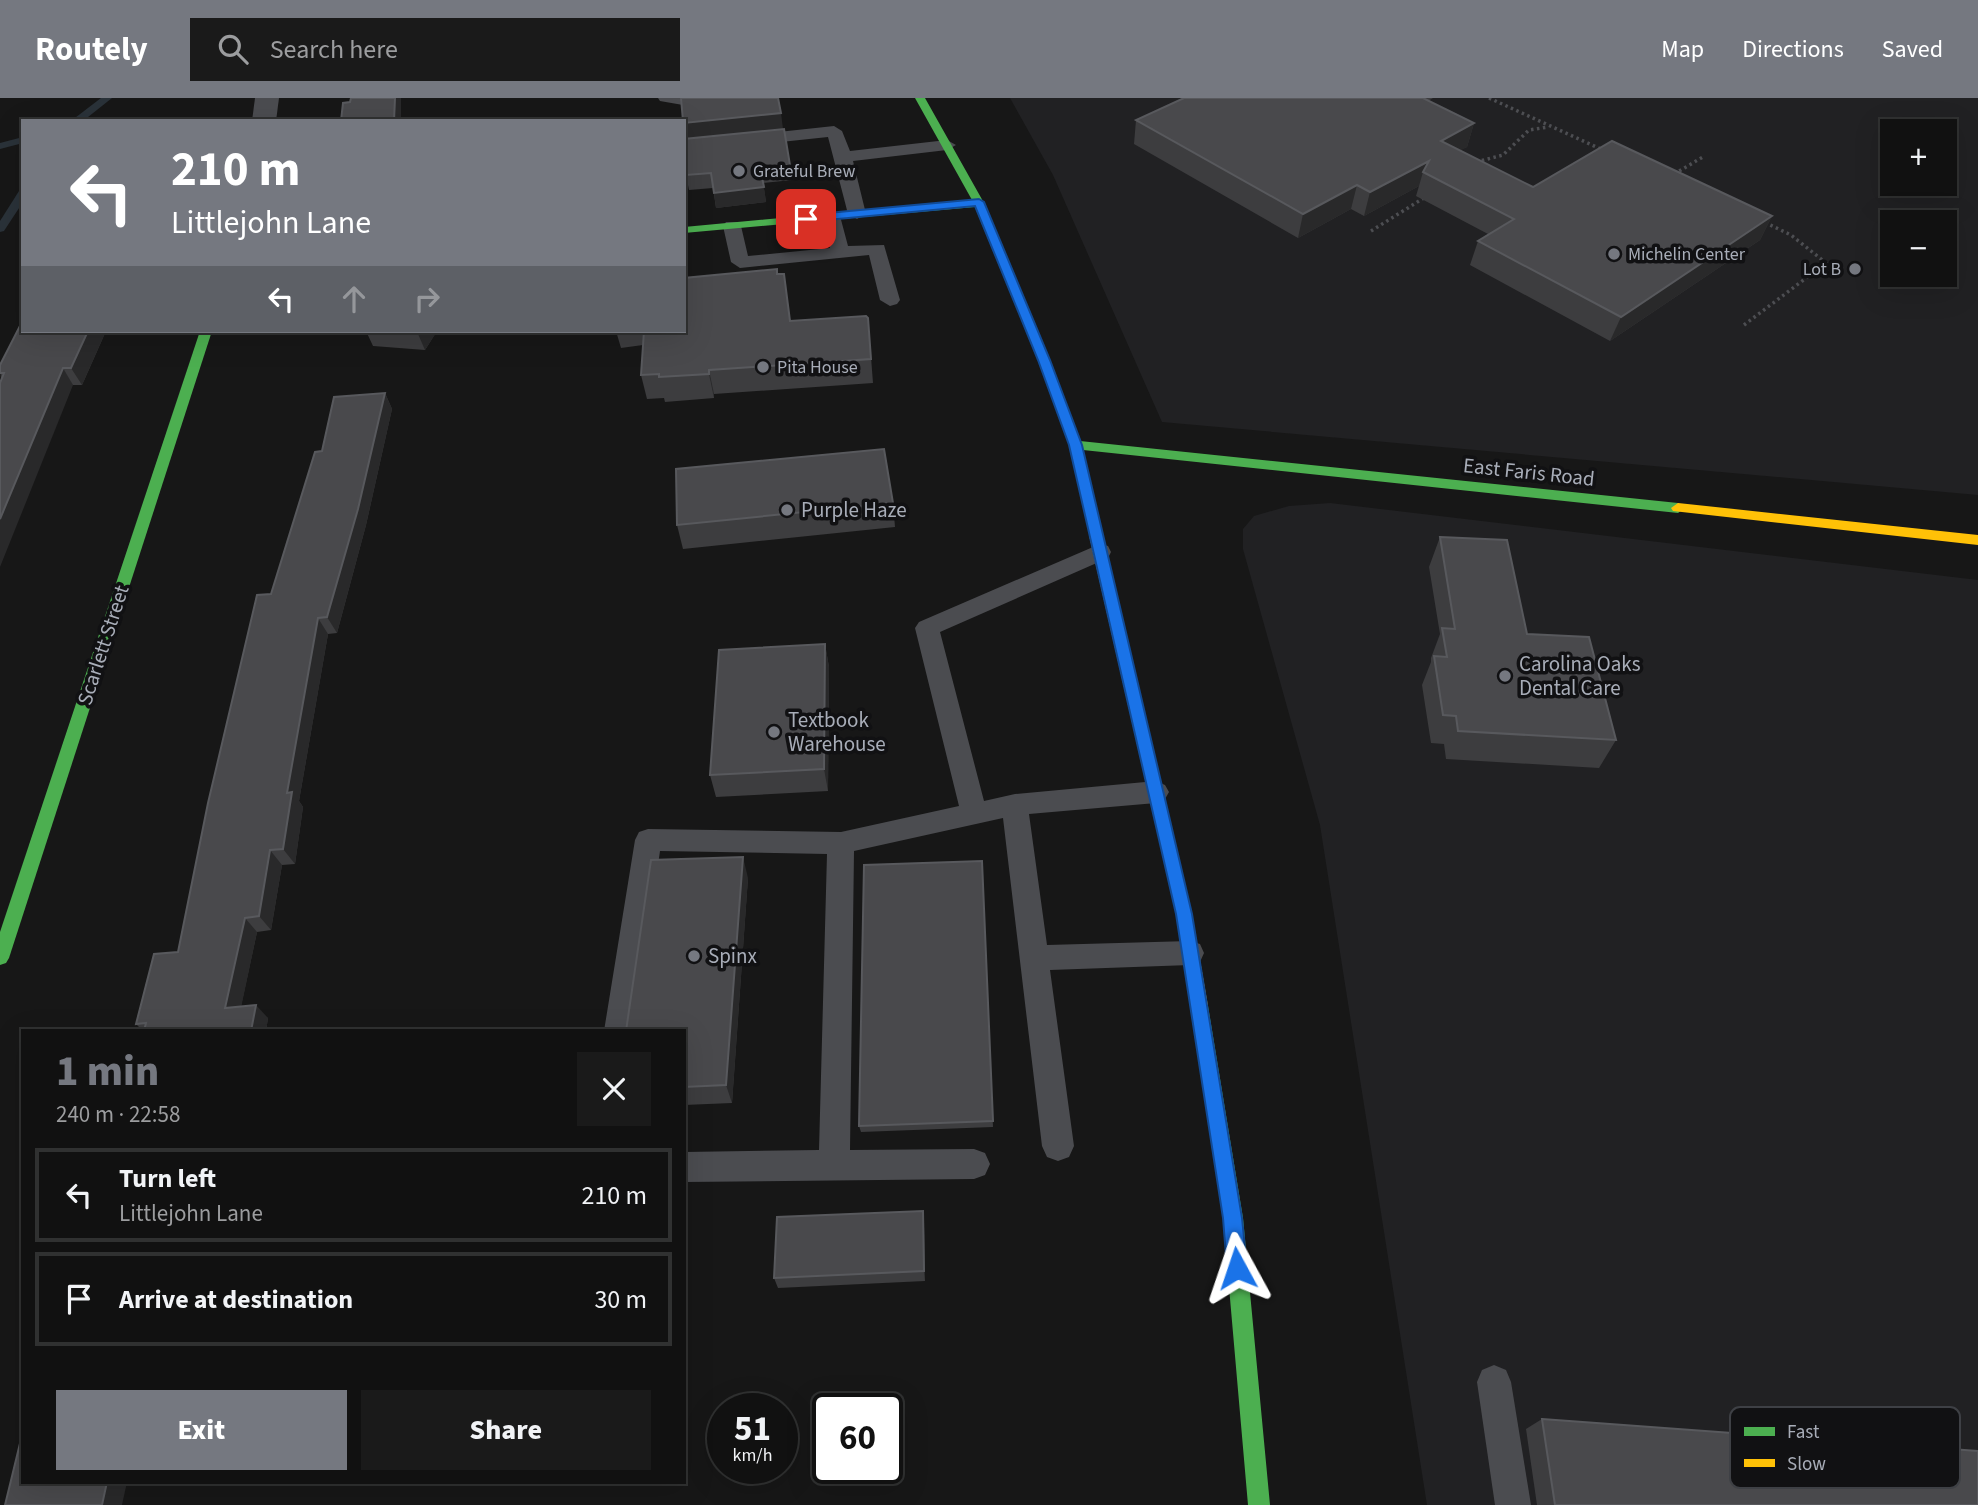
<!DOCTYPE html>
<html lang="en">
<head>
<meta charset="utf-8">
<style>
  body { margin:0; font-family:"Source Sans 3",sans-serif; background:#1a1a1a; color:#f1f3f6; height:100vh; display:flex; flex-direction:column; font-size:26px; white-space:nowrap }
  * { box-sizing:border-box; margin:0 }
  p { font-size:23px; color:#9c9d9f }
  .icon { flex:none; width:38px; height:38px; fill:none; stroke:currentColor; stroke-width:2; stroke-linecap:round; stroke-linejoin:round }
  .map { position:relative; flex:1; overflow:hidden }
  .drawer { position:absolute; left:21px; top:931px; width:665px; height:455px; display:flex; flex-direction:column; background:#111; border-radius:0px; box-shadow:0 7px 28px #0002,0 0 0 2px #303131 }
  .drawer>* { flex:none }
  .hud { position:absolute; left:21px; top:21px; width:665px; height:214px; border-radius:0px; box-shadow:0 7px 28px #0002,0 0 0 2px #303131; background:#757880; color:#fff; overflow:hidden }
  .fabs { position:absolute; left:1880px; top:21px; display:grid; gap:14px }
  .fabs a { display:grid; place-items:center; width:77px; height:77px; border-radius:0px; background:#111; box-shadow:0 7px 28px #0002,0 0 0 2px #303131; font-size:35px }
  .speed { position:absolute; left:707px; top:1295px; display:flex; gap:14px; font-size:35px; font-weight:700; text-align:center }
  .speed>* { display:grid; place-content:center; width:91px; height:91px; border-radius:50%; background:#111; box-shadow:0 7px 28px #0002,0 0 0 2px #303131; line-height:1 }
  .speed small { font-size:18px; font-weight:400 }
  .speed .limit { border:4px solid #111; border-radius:10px; background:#fff; color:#111 }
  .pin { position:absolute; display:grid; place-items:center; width:60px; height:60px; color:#fff; margin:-30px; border-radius:14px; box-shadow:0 4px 10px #0006 }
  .me { position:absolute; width:77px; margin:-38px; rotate:355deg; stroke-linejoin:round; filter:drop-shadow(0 0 5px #0008) }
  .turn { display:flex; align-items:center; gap:24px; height:147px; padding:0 35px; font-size:32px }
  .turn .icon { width:91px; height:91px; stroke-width:2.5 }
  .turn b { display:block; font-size:49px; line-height:60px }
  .lanes { display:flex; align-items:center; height:66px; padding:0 35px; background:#0003; justify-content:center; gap:35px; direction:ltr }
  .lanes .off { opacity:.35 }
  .round { display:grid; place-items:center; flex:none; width:74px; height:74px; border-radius:0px; background:#1a1a1a }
  .head { display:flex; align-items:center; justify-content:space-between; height:119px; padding:0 35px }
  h1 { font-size:42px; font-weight:800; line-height:52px; color:#757880 }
  .cta { display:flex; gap:14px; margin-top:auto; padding:14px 35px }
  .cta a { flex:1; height:80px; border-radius:0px; background:#757880; color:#fff; font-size:28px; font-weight:800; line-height:80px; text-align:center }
  .cta a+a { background:#1a1a1a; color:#f1f3f6 }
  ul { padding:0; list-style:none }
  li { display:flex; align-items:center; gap:21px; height:94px; margin:0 14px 10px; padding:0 21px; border:4px solid #303131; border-radius:0px }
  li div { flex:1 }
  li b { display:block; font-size:26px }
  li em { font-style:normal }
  header { display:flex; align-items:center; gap:42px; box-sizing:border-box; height:98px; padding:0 35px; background:#757880; color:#fff }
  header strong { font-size:33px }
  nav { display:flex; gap:38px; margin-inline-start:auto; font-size:24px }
  .search { width:490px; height:63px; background:#1a1a1a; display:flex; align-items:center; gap:18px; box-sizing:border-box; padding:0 24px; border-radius:0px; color:#9c9d9f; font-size:26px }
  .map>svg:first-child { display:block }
  .built { fill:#212123; fill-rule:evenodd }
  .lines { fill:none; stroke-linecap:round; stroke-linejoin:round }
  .stream { fill:#2a3239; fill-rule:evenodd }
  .path { stroke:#4d4e52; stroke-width:3.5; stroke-dasharray:2.5 3.5; stroke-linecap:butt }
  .lane { fill:#4b4c50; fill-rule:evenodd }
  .street { fill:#4b4c50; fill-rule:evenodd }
  .fast { fill:#4caf50; fill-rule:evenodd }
  .slow { fill:#ffc107; fill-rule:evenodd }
  .wall { fill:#3d3d3f }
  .shaded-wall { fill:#29292a }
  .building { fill:#49494c; stroke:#58595d; stroke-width:2 }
  .route { fill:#1a73e8; stroke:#114b97; stroke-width:2 }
  .poi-dot { fill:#757880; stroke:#111113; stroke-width:2.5 }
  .labels { text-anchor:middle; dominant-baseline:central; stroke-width:7; stroke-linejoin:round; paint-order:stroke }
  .far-poi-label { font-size:18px; fill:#a8adb8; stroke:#111113; text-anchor:start }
  .street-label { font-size:21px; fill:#a8adb8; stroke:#111113 }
  .poi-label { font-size:21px; fill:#a8adb8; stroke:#111113; text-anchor:start }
  .key { fill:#111113; stroke:#3e4045; stroke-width:2 }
  .key-label { font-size:19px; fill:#a8adb8 }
</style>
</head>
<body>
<header>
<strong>Routely</strong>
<div class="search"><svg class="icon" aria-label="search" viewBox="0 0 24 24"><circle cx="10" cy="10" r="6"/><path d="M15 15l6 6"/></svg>Search here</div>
<nav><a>Map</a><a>Directions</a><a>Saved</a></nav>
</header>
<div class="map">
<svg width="1978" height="1407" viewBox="0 0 1978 1407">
  <rect width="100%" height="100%" fill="#171717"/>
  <g class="built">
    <path d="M 1010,0 L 1978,0 L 1978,397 L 1162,324 L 1053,77 ZM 1892,33 L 1944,33 L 1944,86 L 1892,86 ZM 1892,124 L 1944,124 L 1944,177 L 1892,177 Z"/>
    <path d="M 1330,405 L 1978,482 L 1978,1407 L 1427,1407 L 1320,727 L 1243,451 L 1243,431 L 1254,418 L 1289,408 Z"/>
  </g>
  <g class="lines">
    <g class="stream">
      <path d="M 101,0 L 112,0 L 83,23 L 71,23 Z"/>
      <path d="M 23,39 L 23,45 L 0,51 L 0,45 Z"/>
      <path d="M 23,92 L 23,104 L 4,133 L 0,134 L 0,123 L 19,93 Z"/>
    </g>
    <g class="path">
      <path d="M 1489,0 L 1603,52"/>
      <path d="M 1476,64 L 1503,57 L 1529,32 L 1548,29"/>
      <path d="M 1674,76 L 1703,59"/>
      <path d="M 1371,133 L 1427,98"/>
      <path d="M 1744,227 L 1826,165 L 1791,137 L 1764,124"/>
    </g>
    <g class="lane">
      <path d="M 658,0 L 690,0 L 691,2 L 683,7 L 660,3 Z"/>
      <path d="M 834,28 L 842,33 L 850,53 L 947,42 L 956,47 L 947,52 L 853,63 L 866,116 L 857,121 L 848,116 L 828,39 L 684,54 L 684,44 Z"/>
      <path d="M 831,113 L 840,118 L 848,148 L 884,147 L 900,202 L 897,206 L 890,208 L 880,202 L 869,157 L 740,170 L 731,164 L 723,128 L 726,124 L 738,124 L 741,128 L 748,158 L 830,150 L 822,118 Z"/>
      <path d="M 1100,446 L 1108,448 L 1111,454 L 1108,460 L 940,534 L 984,703 L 1015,696 L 1156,683 L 1165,687 L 1169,694 L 1165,701 L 1156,705 L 1029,716 L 1047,847 L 1190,843 L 1200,846 L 1204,855 L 1200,864 L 1190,867 L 1050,872 L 1074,1048 L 1069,1059 L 1058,1063 L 1047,1059 L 1042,1048 L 1003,720 L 854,753 L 850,1052 L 974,1051 L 985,1055 L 990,1066 L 985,1077 L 974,1081 L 684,1084 L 684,1054 L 819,1052 L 827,756 L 660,753 L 634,933 L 604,933 L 635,742 L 639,734 L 648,731 L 841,734 L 959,708 L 915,530 L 919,524 Z"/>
      <path d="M 1494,1267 L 1506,1272 L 1511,1284 L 1531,1407 L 1495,1407 L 1477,1284 L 1482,1272 Z"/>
    </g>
    <path class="street" d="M 255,0 L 279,0 L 276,23 L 252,23 Z"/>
    <g class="fast">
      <path d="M 915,0 L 925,0 L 984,105 L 1050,262 L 1080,343 L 1678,405 L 1685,410 L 1678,415 L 1083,352 L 1103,437 L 1096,442 L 1091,440 L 1069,347 L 1038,262 L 975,109 L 684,135 L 684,129 L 972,102 Z"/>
      <path d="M 200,233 L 212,233 L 9,860 L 6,865 L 0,867 L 0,834 Z"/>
      <path d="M 1199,900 L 1205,902 L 1208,908 L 1243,1120 L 1270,1407 L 1248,1407 L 1223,1120 L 1190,908 L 1193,902 Z"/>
    </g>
    <g class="slow">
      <path d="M 1678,405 L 1978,437 L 1978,447 L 1673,413 L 1671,410 Z"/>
      <path d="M 1096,432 L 1103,437 L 1192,816 L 1208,908 L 1205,914 L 1199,916 L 1193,914 L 1190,908 L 1176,816 L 1089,437 Z"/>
    </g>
  </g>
  <g class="wall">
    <path d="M 1184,0 L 1433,0 L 1428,3 L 1474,25 L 1467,49 L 1460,52 L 1533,89 L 1772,118 L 1760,142 L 1610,243 L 1470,167 L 1478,143 L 1488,136 L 1416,98 L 1419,88 L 1364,118 L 1351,111 L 1298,140 L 1134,46 L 1136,22 Z"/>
    <path d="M 790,67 L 792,82 L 763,85 L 766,104 L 716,110 L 713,90 L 689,92 L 686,77 Z"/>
    <path d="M 777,176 L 790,223 L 868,220 L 873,285 L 714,296 L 714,300 L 665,304 L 664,300 L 647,301 L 641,277 L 643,247 L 621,250 L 616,233 L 684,233 Z"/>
    <path d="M 23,233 L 106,233 L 82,287 L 73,287 L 1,283 L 0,267 Z"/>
    <path d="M 366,233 L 437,233 L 425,252 L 373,248 Z"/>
    <path d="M 385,295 L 392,311 L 366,427 L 337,535 L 328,536 L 299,703 L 303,709 L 295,766 L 282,767 L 271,832 L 257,834 L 241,908 L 268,920 L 266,933 L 143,933 L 136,926 L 178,854 L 271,496 L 322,353 Z"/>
    <path d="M 893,405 L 895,429 L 683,451 L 677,427 Z"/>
    <path d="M 1440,439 L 1527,536 L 1616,642 L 1599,670 L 1446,661 L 1444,646 L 1431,645 L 1422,587 L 1431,564 L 1431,560 L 1440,536 L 1429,469 Z"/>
    <path d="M 825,546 L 829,569 L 828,693 L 716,699 L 710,677 Z"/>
    <path d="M 982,763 L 993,1029 L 861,1034 L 859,1028 Z"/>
    <path d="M 748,780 L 732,1005 L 684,1007 L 684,933 Z"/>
    <path d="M 923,1113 L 924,1124 L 925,1183 L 778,1190 L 774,1180 Z"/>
    <path d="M 1542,1321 L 1978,1407 L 1537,1407 L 1526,1331 Z"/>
  </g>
  <g class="shaded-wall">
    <path d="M 395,0 L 401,0 L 401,23 L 394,23 Z"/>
    <path d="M 781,15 L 783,31 L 686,41 L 684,25 Z"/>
    <path d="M 1474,25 L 1467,49 L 1434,66 L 1441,43 Z"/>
    <path d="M 1429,63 L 1423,74 L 1419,88 L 1364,118 L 1370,94 Z"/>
    <path d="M 1357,87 L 1351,111 L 1298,140 L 1303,116 Z"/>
    <path d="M 764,89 L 766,104 L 716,110 L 714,95 Z"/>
    <path d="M 1772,118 L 1760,142 L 1610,243 L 1621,219 Z"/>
    <path d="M 88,233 L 106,233 L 82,287 L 71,270 Z"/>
    <path d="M 420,233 L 437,233 L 425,252 L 418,236 Z"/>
    <path d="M 63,270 L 73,287 L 0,469 L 0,421 Z"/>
    <path d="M 709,272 L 714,296 L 714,300 L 709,276 Z"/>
    <path d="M 385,295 L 392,311 L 366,427 L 337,535 L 327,519 Z"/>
    <path d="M 318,520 L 328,536 L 299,703 L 303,709 L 295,766 L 283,751 L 287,695 Z"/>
    <path d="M 825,546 L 829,569 L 828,693 L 824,671 Z"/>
    <path d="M 270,752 L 282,767 L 271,832 L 259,818 Z"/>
    <path d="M 743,759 L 748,780 L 732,1005 L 726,987 Z"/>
    <path d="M 245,820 L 257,834 L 238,924 L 225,910 Z"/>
    <path d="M 256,907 L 268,920 L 266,933 L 251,933 Z"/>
    <path d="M 923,1113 L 924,1124 L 925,1183 L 924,1173 Z"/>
    <path d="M 107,1384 L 127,1384 L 122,1407 L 102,1407 Z"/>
  </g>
  <g class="building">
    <path d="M 351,0 L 395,0 L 394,23 L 341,23 L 343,5 L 350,4 Z"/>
    <path d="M 681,0 L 778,0 L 781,15 L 684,25 L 684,23 L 683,23 Z"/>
    <path d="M 1184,0 L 1423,0 L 1474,25 L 1441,43 L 1533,89 L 1612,43 L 1772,118 L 1621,219 L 1478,143 L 1514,121 L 1423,74 L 1429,63 L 1370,94 L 1357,87 L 1303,116 L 1136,22 Z"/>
    <path d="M 784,31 L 790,67 L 760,70 L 764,89 L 714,95 L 711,75 L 686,77 L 684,57 L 684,41 Z"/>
    <path d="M 777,171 L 777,176 L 784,176 L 790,223 L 866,218 L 868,220 L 871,261 L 709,272 L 709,276 L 659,279 L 659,276 L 641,277 L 644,233 L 684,233 L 684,180 Z"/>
    <path d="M 23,222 L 23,233 L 88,233 L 71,270 L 63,270 L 0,421 L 0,285 L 4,275 L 0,275 L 0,267 Z"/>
    <path d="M 385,233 L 420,233 L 418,236 Z"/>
    <path d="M 385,295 L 358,411 L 327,519 L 318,520 L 287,695 L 292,694 L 283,751 L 270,752 L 259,818 L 245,820 L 225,910 L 256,907 L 251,933 L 144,933 L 146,925 L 136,926 L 154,856 L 178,854 L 208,705 L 257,497 L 271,496 L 315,354 L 322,353 L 334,299 Z"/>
    <path d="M 884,351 L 893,405 L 677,427 L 676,371 Z"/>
    <path d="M 1440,439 L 1507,442 L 1527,536 L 1589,539 L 1616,642 L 1458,633 L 1456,618 L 1443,617 L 1434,558 L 1447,559 L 1442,530 L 1455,531 Z"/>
    <path d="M 825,546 L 824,671 L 710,677 L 719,552 Z"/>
    <path d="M 743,759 L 726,987 L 684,989 L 684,933 L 626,933 L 651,762 Z"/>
    <path d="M 982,763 L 993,1023 L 859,1028 L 864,767 Z"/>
    <path d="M 923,1113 L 924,1173 L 774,1180 L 777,1119 Z"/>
    <path d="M 1542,1321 L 1978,1353 L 1978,1407 L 1555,1407 Z"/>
    <path d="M 23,1333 L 23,1384 L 107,1384 L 102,1407 L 5,1407 Z"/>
  </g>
  <path class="route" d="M 979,101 L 984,104 L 1050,262 L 1082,347 L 1192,816 L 1242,1120 L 1247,1170 L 1244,1177 L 1237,1180 L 1230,1177 L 1227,1170 L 1223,1120 L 1176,816 L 1069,347 L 1038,262 L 975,108 L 806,124 L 801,121 L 806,117 Z"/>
  <g class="poi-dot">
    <circle cx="739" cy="73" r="7"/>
    <circle cx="1614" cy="156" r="7"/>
    <circle cx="1855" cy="171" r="7"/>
    <circle cx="763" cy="269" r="7"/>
    <circle cx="787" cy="412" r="7"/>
    <circle cx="1505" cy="578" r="7"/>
    <circle cx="774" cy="634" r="7"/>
    <circle cx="694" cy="858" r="7"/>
  </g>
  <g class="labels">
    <g class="far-poi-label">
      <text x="753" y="73">Grateful Brew</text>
      <text x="1628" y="156">Michelin Center</text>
      <text x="1841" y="171" text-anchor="end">Lot B</text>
      <text x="777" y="269">Pita House</text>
    </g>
    <g class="street-label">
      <text transform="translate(1529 374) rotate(6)">East Faris Road</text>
      <text transform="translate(103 547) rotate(-72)">Scarlett Street</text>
    </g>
    <g class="poi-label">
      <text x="801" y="412">Purple Haze</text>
      <text x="1519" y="566">Carolina Oaks<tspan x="1519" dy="24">Dental Care</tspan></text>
      <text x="788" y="622">Textbook<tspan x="788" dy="24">Warehouse</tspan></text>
      <text x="708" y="858">Spinx</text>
    </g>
  </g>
  <rect x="1730" y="1309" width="230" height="81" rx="10" class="key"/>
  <rect x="1744" y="1329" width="31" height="9" fill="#4caf50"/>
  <rect x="1744" y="1361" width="31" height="8" fill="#ffc107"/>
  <g class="key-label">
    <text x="1787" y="1340">Fast</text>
    <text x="1787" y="1372">Slow</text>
  </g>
</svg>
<div class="fabs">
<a>+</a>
<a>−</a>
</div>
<div class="speed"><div>51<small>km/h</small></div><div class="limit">60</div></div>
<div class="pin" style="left:806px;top:121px;background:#d93025"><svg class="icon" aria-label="arrive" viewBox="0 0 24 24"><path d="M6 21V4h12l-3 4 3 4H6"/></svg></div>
<svg class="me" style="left:1237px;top:1170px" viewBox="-20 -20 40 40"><path d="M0-17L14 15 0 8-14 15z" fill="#1a73e8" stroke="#fff" stroke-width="4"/></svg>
<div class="hud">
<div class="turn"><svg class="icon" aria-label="left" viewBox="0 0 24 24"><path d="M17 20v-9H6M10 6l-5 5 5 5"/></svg><div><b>210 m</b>Littlejohn Lane</div></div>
<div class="lanes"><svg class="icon" aria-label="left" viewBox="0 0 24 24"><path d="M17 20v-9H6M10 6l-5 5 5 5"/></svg><svg class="icon off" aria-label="ahead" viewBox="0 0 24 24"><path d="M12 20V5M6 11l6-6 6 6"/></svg><svg class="icon off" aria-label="right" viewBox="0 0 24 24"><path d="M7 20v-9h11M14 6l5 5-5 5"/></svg></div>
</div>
<section class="drawer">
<div class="head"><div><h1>1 min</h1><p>240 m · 22:58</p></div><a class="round"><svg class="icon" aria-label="close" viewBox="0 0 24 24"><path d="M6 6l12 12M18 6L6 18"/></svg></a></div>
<ul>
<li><svg class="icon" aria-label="left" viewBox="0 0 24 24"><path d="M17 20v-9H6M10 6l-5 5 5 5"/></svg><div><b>Turn left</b><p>Littlejohn Lane</p></div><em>210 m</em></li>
<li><svg class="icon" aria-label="arrive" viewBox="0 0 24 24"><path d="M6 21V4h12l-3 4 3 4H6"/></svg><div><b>Arrive at destination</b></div><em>30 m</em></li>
</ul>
<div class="cta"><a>Exit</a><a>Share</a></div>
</section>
</div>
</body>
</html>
